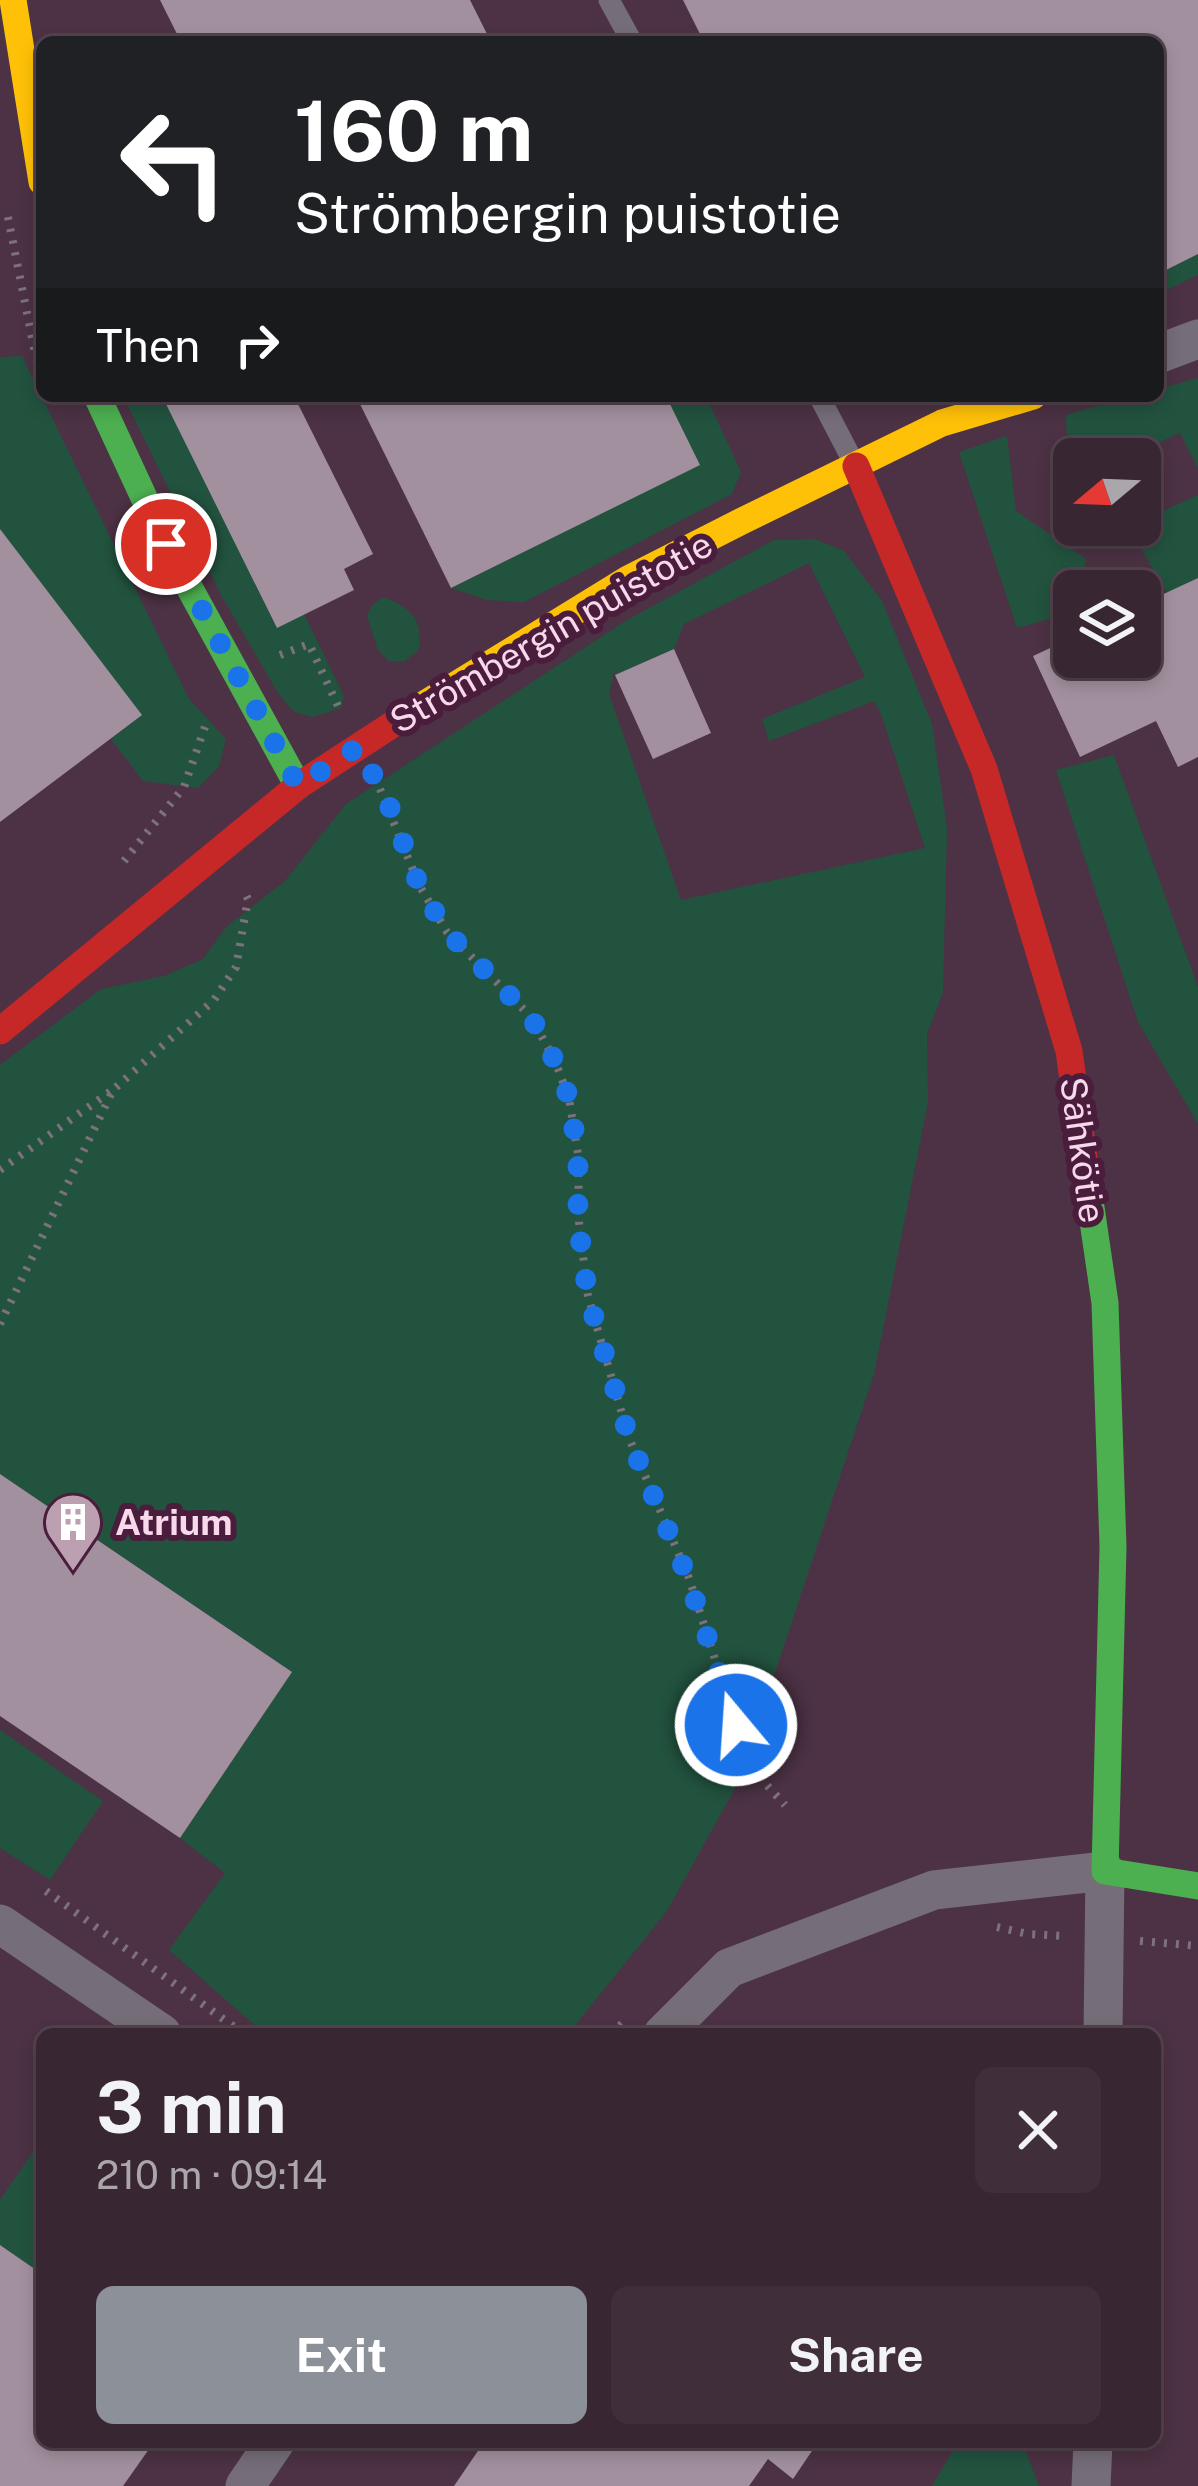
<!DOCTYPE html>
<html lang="en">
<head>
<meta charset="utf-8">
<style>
  body { margin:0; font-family:"Public Sans",sans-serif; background:#402e3b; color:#f1f3f6; height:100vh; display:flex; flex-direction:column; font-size:45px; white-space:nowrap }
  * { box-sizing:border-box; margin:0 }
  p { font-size:39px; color:#aba5ac }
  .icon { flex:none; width:66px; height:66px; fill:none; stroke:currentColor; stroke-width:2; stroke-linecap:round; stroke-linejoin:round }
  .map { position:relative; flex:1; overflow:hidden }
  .panel { position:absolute; left:36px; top:2028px; width:1125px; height:420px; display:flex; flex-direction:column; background:#392633; border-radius:18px; box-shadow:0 6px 18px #0003,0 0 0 3px #53434e }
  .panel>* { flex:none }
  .banner { position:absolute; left:36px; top:36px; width:1128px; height:366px; border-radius:18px; box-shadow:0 6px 18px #0003,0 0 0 3px #53434e; background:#202124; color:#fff; overflow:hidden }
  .needle { width:78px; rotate:251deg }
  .controls { position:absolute; left:1053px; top:438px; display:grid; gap:24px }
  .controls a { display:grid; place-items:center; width:108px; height:108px; border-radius:18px; background:#392633; box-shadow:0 6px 18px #0003,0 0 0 3px #53434e; font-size:60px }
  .pin { position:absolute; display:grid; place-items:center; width:102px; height:102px; color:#fff; margin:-51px; border:6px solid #fff; border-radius:50%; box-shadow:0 3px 12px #0007 }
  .me { position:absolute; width:132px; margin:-66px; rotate:342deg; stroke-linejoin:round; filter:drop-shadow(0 0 9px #0008) }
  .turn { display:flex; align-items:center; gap:42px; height:252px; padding:0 60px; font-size:54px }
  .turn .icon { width:156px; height:156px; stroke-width:2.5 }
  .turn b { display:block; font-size:84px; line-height:102px }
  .then { display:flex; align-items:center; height:114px; padding:0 60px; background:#0003; gap:24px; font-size:45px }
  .round { display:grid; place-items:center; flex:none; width:126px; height:126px; border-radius:18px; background:#402e3b }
  .summary { display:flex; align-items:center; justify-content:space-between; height:204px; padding:0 60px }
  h1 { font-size:72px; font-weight:700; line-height:90px }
  .button { display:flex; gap:24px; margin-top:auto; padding:24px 60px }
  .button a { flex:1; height:138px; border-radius:18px; background:#8c9099; color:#fff; font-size:48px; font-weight:700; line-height:138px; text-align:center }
  .button a+a { background:#402e3b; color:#f1f3f6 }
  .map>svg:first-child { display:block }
  .green { fill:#22533f; fill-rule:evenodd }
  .building { fill:#a2909f }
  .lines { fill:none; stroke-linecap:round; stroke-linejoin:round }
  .path { stroke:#7c717c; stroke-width:8; stroke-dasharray:3 9; stroke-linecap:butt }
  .lane { stroke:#756e79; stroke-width:21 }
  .street { stroke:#756e79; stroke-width:39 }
  .fast { stroke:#4caf50; stroke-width:27 }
  .slow { stroke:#ffc107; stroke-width:27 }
  .jam { stroke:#c62828; stroke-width:27 }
  .route { stroke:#1a73e8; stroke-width:21; stroke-dasharray:0 37.8 }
  .labels { text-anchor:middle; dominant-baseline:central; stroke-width:12; stroke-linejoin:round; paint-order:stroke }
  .street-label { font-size:36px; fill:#f8d9ec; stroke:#4b1d3c }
  .poi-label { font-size:36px; font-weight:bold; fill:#f8d9ec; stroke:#4b1d3c; text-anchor:start }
</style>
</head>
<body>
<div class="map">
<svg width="1198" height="2486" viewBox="0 0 1198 2486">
  <rect width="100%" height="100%" fill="#4c3244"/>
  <g class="green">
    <path d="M 1198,254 L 1198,275 L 1158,294 L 1158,274 Z"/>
    <path d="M 22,356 L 189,699 L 226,739 L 219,766 L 198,788 L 143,781 L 111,739 L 141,715 L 0,529 L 0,357 Z"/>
    <path d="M 1198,378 L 1198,468 L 1180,433 L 1123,459 L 1081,459 L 1067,439 L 1066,415 L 1133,396 L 1158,396 L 1158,389 Z"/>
    <path d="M 123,396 L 162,396 L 277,627 L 304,614 L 344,696 L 341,708 L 313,717 L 294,712 L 278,693 L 222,597 Z"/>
    <path d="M 666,396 L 706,396 L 741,472 L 732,494 L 524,602 L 487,600 L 451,588 L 699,465 Z"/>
    <path d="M 1007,436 L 1016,511 L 1086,559 L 1080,591 L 1074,591 L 1074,603 L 1068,614 L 1017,628 L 959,452 Z"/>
    <path d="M 1198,495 L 1198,578 L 1167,593 L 1128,526 L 1140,525 L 1140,521 Z"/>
    <path d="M 814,539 L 843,550 L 882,601 L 932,724 L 947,828 L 943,992 L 927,1034 L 928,1102 L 874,1374 L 739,1781 L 667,1911 L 568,2034 L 265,2034 L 169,1950 L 225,1873 L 180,1838 L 292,1672 L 0,1474 L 0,1065 L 101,989 L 164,976 L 203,959 L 226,927 L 285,881 L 346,804 L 627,620 L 774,540 ZM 809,563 L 865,677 L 762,719 L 769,741 L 874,701 L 881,714 L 925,848 L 681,900 L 609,694 L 615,668 L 615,675 L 674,649 L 684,624 Z"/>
    <path d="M 384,597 C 412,609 422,618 419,650 L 405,661 L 389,661 L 378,650 L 367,616 L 373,604 Z"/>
    <path d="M 1114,755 L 1198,987 L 1198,1124 L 1138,1022 L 1056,770 Z"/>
    <path d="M 0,1730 L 103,1801 L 50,1880 L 0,1848 Z"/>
    <path d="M 42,2139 L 42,2274 L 0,2245 L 0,2200 Z"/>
    <path d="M 958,2442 L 1022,2442 L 1039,2486 L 932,2486 Z"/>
  </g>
  <g class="building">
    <path d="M 160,0 L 470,0 L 491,42 L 181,42 Z"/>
    <path d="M 683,0 L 1198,0 L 1198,254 L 1158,274 L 1158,42 L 704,42 Z"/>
    <path d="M 162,396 L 294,396 L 373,554 L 344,569 L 354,590 L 277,628 Z"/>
    <path d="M 356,396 L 666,396 L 700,465 L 451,588 Z"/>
    <path d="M 0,529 L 142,715 L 0,822 Z"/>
    <path d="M 1198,578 L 1198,757 L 1178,767 L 1156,721 L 1080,757 L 1033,656 L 1074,637 L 1074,657 L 1140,657 L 1140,605 Z"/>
    <path d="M 674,649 L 711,733 L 653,759 L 615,675 Z"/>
    <path d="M 0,1474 L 292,1672 L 180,1838 L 0,1716 Z"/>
    <path d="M 0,2245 L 42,2274 L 42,2442 L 154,2442 L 123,2486 L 0,2486 Z"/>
    <path d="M 484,2442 L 818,2442 L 793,2479 L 768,2459 L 749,2486 L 454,2486 Z"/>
  </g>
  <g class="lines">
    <g class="path">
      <path d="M 8,217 L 36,358 L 42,371"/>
      <path d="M 280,655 L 309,644 L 338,706"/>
      <path d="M 380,789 L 419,885 L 447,932 L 531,1017 L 555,1061 L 569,1098 L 578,1154 L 579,1222 L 588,1296 L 629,1438 L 689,1578 L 736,1725 L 743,1759 L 785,1805"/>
      <path d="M 124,861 L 184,787 L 207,721"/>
      <path d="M 0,1170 L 111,1091"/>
      <path d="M 0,1324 L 113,1090 L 214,1000 L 236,967 L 248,899 L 243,889"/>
      <path d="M 46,1891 L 244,2034"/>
      <path d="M 997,1927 L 1028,1934 L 1065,1936"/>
      <path d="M 1140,1941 L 1198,1946"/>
      <path d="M 611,2034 L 626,2020"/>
    </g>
    <g class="lane">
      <path d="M 609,0 L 632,42"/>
      <path d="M 819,396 L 855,465"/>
    </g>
    <g class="street">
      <path d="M 1158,354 L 1198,339"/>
      <path d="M 0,1924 L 162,2034"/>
      <path d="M 663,2034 L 729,1968 L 934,1890 L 1105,1871 L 1103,2034"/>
      <path d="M 245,2486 L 275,2442"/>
      <path d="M 1091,2486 L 1093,2442"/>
    </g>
    <g class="fast">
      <path d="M 97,396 L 166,545 L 298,786"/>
      <path d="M 1088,1187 L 1105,1303 L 1113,1547 L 1105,1871 L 1198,1886"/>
    </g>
    <g class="slow">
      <path d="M 13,0 L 42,182"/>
      <path d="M 410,713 L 628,579 L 742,521 L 942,423 L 1033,396"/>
    </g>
    <g class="jam">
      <path d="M 856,466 L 984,769 L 1069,1051 L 1088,1187"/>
      <path d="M 0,1031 L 298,786 L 410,713"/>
    </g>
  </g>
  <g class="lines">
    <path class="route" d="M 166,544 L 298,786 L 358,747 L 388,802 L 419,885 L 447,932 L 531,1017 L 555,1061 L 569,1098 L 578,1154 L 578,1222 L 588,1296 L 629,1438 L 688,1578 L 736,1725"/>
  </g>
  <defs>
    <g id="building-pin" transform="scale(3)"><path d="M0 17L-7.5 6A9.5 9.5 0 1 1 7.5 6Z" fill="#bc9fb1" stroke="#4b1d3c"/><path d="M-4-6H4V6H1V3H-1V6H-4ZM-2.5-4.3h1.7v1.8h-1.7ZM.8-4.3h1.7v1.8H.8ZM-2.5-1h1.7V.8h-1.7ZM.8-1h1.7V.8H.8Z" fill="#fff"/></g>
  </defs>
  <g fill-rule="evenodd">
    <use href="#building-pin" x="73" y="1522"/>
  </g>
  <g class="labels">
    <g class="street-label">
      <text transform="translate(551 632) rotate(-30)">Strömbergin puistotie</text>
      <text transform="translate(1083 1150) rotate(82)">Sähkötie</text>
    </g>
    <g class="poi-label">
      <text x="115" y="1522">Atrium</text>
    </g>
  </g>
</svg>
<div class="controls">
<a><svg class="needle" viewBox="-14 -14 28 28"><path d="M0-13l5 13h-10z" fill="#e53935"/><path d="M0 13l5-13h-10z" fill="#aba5ac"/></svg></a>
<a><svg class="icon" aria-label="layers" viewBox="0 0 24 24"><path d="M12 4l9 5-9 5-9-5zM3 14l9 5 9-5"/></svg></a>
</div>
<div class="pin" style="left:166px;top:544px;background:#d93025"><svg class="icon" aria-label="arrive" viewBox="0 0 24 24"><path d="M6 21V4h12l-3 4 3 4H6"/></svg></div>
<svg class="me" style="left:736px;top:1725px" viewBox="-20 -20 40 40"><circle r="17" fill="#1a73e8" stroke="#fff" stroke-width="3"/><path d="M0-11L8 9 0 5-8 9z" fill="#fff"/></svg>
<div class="banner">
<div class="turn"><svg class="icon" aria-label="left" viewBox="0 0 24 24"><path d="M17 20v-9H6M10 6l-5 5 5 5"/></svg><div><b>160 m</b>Strömbergin puistotie</div></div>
<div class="then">Then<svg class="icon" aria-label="right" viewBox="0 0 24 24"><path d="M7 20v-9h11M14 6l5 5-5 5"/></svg></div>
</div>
<section class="panel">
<div class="summary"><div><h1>3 min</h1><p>210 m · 09:14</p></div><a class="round"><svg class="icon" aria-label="close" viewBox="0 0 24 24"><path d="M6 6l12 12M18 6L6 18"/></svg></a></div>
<div class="button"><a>Exit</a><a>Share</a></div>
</section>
</div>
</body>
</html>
